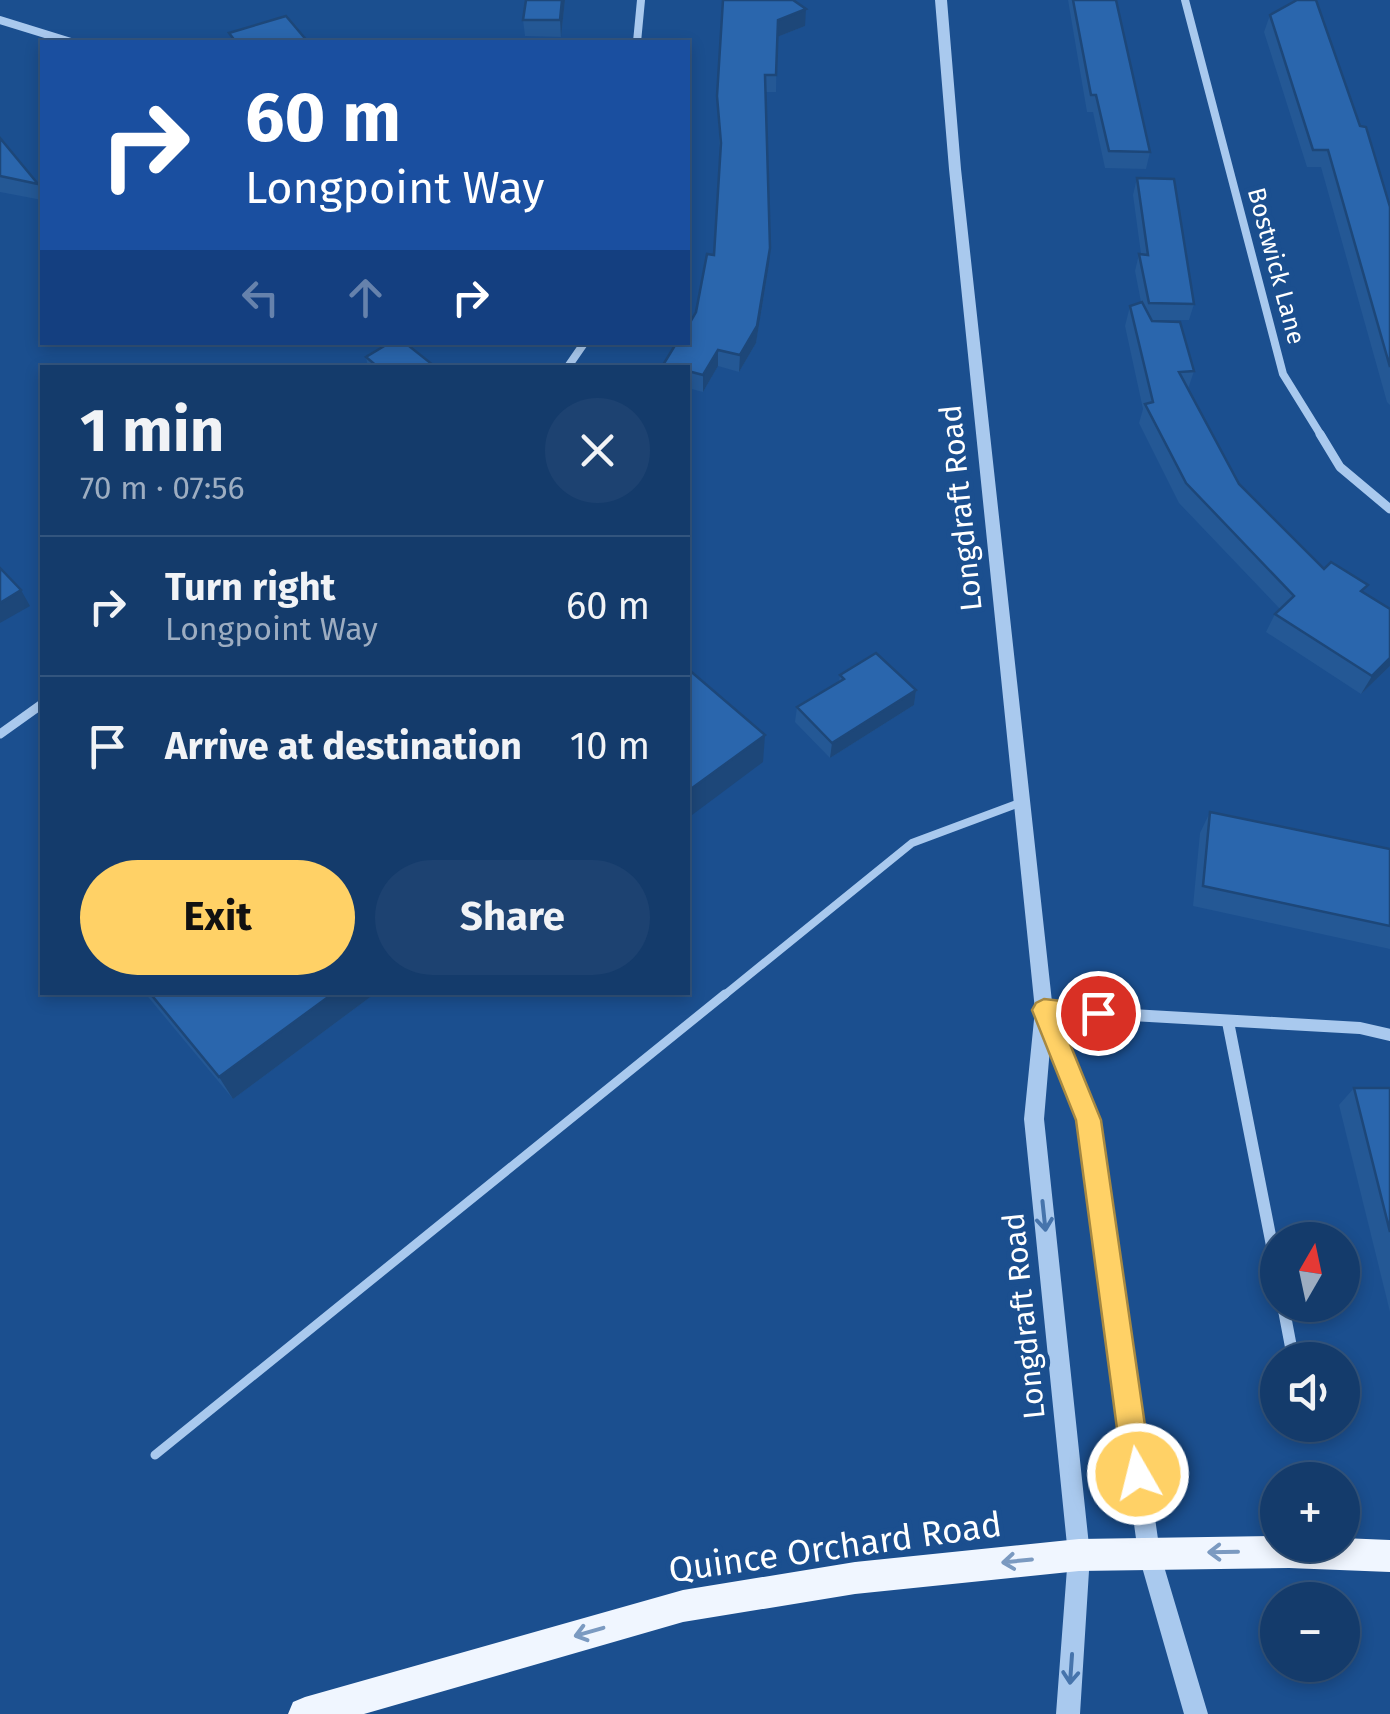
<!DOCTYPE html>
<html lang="en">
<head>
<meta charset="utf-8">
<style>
  body { margin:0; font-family:"Fira Sans",sans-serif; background:#1d4271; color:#f1f3f6; height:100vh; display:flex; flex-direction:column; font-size:38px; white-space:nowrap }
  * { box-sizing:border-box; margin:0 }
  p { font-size:32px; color:#9dadc1 }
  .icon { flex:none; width:55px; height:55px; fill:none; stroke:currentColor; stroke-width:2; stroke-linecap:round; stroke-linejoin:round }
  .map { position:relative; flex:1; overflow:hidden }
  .panel { position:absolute; left:40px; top:365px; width:650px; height:630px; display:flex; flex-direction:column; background:#143b6b; border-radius:0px; box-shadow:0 5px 15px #0003,0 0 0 2px #33557e }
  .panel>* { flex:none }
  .guide { position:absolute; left:40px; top:40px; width:650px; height:305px; border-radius:0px; box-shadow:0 5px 15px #0003,0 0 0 2px #33557e; background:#1a4fa0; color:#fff; overflow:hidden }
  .needle { width:65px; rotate:9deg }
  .tools { position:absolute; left:1260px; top:1222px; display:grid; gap:20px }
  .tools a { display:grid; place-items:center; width:100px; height:100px; border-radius:50%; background:#143b6b; box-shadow:0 5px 15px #0003,0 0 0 2px #33557e; font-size:50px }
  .pin { position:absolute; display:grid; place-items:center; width:85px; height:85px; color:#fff; margin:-42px; border:5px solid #fff; border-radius:50%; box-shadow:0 2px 10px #0007 }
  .me { position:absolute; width:110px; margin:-55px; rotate:352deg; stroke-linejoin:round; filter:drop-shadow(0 0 8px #0008) }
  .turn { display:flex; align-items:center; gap:35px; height:210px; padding:0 40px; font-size:45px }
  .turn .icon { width:130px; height:130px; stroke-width:2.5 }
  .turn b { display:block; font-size:70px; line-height:85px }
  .lanes { display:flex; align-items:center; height:95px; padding:0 40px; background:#0003; justify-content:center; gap:50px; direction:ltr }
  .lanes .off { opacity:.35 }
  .round { display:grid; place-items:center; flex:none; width:105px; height:105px; border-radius:52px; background:#1d4271 }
  .summary { display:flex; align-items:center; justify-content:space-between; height:170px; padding:0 40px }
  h1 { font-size:60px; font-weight:700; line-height:75px }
  .primary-button { display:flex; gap:20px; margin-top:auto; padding:20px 40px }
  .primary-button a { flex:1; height:115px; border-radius:60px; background:#ffd166; color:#111; font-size:40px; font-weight:700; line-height:115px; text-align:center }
  .primary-button a+a { background:#1d4271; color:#f1f3f6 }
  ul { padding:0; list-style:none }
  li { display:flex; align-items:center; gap:30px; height:140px; padding:0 40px; border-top:2px solid #33557e }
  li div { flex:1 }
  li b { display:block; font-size:38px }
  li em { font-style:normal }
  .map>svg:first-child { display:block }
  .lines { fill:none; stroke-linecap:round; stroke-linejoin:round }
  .service-far1 { stroke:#a9c9ee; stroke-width:8 }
  .service { stroke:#a9c9ee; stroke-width:9 }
  .minor-far2 { stroke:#a9c9ee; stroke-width:8 }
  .minor-far1 { stroke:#a9c9ee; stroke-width:9 }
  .minor { stroke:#a9c9ee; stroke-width:12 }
  .tertiary { fill:#a9c9ee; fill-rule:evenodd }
  .primary { fill:#f0f6ff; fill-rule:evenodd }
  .wall { fill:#245895 }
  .shaded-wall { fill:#1d4779 }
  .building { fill:#2a66ad; stroke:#1d4779; stroke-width:2.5 }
  .oneway { stroke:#4674ac }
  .oneway2 { stroke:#7b9ac1 }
  .route { fill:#ffd166; stroke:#a68842; stroke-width:2.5 }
  .labels { text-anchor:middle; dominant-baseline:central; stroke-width:10; stroke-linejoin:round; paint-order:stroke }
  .far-street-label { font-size:25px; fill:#fff; stroke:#1b4f8f }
  .street-label { font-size:30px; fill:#fff; stroke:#1b4f8f }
  .near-street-label { font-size:35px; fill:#fff; stroke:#1b4f8f }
</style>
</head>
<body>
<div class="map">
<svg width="1390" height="1714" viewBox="0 0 1390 1714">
  <rect width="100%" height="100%" fill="#1b4f8f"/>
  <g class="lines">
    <path class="service-far1" d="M 722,997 L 912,843 L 1022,802"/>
    <path class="service" d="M 155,1455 L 725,994"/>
    <g class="minor-far2">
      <path d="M 1185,0 L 1283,374 L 1322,437"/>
      <path d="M 0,20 L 71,42"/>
      <path d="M 637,42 L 641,0"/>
      <path d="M 567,368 L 585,342"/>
    </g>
    <g class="minor-far1">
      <path d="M 1320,434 L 1340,467 L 1390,509"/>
      <path d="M 0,734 L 42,704"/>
    </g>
    <g class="minor">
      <path d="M 1044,1010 L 1360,1028 L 1390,1035"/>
      <path d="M 1228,1022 L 1278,1276"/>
      <path d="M 1283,1305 L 1291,1347"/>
    </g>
    <path class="tertiary" d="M 935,0 L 947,0 L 961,169 L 1053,1011 L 1098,1120 L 1160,1553 L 1208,1714 L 1184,1714 L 1138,1553 L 1078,1120 L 1050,1048 L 1044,1119 L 1090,1555 L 1080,1714 L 1056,1714 L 1068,1555 L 1024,1119 L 1035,1010 L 949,169 Z"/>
    <path class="primary" d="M 1278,1536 L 1278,1545 L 1342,1545 L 1342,1538 L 1390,1540 L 1390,1572 L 1289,1568 L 1079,1571 L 855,1594 L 683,1622 L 364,1714 L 288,1714 L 293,1702 L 305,1697 L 683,1590 L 855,1562 L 1079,1539 Z"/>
  </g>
  <g class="wall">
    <path d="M 565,0 L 561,37 L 525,36 L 523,20 Z"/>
    <path d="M 723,0 L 805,26 L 777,37 L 776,92 L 765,92 L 769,264 L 756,343 L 739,372 L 718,366 L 703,392 L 688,388 L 688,368 L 663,368 L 663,365 L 696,312 L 714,255 L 720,154 L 717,96 Z"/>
    <path d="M 1068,0 L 1116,0 L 1150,152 L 1146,169 L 1105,168 L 1093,112 L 1087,112 Z"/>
    <path d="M 1270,15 L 1360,126 L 1390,207 L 1390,405 L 1387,402 L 1321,167 L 1307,167 L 1264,32 Z"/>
    <path d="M 0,138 L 38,184 L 42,195 L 42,200 L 0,192 Z"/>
    <path d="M 1137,178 L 1194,304 L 1189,320 L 1151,320 L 1194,371 L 1188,389 L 1239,484 L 1324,569 L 1364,593 L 1390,666 L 1361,694 L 1266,632 L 1275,614 L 1280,609 L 1179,503 L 1139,423 L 1143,409 L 1125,326 L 1130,306 L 1141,302 L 1135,271 L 1139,254 L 1141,254 L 1133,195 Z"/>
    <path d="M 366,357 L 433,368 L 368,368 Z"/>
    <path d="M 840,675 L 916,690 L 914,705 L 830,758 L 795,722 L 797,707 L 839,682 Z"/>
    <path d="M 1210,812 L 1390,849 L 1390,949 L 1193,906 L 1200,833 Z"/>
    <path d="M 144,992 L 377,992 L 233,1099 Z"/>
    <path d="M 1354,1088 L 1390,1088 L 1390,1312 L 1339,1105 Z"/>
  </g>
  <g class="shaded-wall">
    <path d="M 562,0 L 565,0 L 561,37 L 560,20 Z"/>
    <path d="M 806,9 L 805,26 L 777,37 L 778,20 Z"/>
    <path d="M 770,248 L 769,264 L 756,343 L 739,372 L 740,355 Z"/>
    <path d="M 718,350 L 718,366 L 703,392 L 703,375 Z"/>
    <path d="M 21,590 L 30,606 L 0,623 L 0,603 Z"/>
    <path d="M 1390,658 L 1390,666 L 1361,694 L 1372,676 Z"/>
    <path d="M 916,690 L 914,705 L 830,758 L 832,743 Z"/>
    <path d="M 765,735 L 763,762 L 688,818 L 688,791 Z"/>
    <path d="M 335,992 L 377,992 L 233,1099 L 219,1077 Z"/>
  </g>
  <g class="building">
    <path d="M 526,0 L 562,0 L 560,20 L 523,20 Z"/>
    <path d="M 723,0 L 793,0 L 806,9 L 778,20 L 776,75 L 765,75 L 770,248 L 757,326 L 740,355 L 718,350 L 703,375 L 688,371 L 688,368 L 673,368 L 663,365 L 677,342 L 688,342 L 688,326 L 696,312 L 707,254 L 714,255 L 721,143 L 717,96 Z"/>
    <path d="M 1073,0 L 1116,0 L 1150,152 L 1109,151 L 1096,95 L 1091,95 Z"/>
    <path d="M 1297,0 L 1316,0 L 1360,126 L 1366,127 L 1390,207 L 1390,367 L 1328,150 L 1313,150 L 1270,15 Z"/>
    <path d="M 286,16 L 308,42 L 236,42 L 229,33 Z"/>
    <path d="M 0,138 L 38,184 L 0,176 Z"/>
    <path d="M 1137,178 L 1174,179 L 1194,304 L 1149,303 L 1139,254 L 1148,255 Z"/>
    <path d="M 1142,302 L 1152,321 L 1180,322 L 1194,371 L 1179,372 L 1239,484 L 1324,569 L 1331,562 L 1368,585 L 1361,591 L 1390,609 L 1390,658 L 1372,676 L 1275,614 L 1294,596 L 1186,483 L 1145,404 L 1153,402 L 1130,306 Z"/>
    <path d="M 391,342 L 404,342 L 433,365 L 428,368 L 379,368 L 366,357 Z"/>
    <path d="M 0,568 L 21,590 L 0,603 Z"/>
    <path d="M 876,653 L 916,690 L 832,743 L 797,707 L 844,679 L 840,675 Z"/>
    <path d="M 688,669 L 765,735 L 688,791 Z"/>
    <path d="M 1210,812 L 1390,849 L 1390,926 L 1203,886 Z"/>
    <path d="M 149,992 L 335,992 L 219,1077 Z"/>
    <path d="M 1354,1088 L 1390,1088 L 1390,1232 Z"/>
  </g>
  <defs><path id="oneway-shaft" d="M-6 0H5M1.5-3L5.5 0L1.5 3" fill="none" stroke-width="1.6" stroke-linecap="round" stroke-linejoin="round" transform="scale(2.5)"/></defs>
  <g class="oneway">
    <use href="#oneway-shaft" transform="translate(1044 1216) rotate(84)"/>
    <use href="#oneway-shaft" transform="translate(1071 1669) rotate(94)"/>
  </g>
  <g class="oneway2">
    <use href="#oneway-shaft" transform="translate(1223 1552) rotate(179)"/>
    <use href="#oneway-shaft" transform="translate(1017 1561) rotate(174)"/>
    <use href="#oneway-shaft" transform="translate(589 1632) rotate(164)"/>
  </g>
  <path class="route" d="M 1044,999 L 1107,1006 L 1110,1013 L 1107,1021 L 1061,1022 L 1101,1120 L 1152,1474 L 1148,1484 L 1138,1489 L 1128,1484 L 1123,1474 L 1076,1120 L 1032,1010 L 1036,1003 Z"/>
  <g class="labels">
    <g class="far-street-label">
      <text transform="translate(1276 266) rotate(75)">Bostwick Lane</text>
    </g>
    <g class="street-label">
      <text transform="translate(961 508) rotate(-96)">Longdraft Road</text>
      <text transform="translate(1024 1316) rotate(-96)">Longdraft Road</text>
    </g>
    <g class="near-street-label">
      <text transform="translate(835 1547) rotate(-8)">Quince Orchard Road</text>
    </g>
  </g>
</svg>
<div class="tools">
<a><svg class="needle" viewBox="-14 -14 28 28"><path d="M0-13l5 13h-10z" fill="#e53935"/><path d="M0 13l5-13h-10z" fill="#9dadc1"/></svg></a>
<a><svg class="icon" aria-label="sound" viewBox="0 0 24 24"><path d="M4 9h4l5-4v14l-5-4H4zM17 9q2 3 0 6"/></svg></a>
<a>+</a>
<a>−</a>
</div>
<div class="pin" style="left:1098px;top:1013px;background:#d93025"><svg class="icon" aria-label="arrive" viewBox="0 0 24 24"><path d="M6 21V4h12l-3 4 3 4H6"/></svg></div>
<svg class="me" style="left:1138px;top:1474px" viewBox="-20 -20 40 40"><circle r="17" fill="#ffd166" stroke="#fff" stroke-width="3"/><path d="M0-11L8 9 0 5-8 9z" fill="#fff"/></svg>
<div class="guide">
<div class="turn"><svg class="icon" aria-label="right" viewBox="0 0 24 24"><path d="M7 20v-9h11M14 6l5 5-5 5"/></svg><div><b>60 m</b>Longpoint Way</div></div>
<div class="lanes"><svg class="icon off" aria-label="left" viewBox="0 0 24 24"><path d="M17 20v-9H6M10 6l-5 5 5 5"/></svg><svg class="icon off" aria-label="ahead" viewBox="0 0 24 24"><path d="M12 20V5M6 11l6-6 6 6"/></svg><svg class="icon" aria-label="right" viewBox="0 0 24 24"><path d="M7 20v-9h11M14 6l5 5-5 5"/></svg></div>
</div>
<section class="panel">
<div class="summary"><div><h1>1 min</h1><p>70 m · 07:56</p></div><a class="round"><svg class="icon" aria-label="close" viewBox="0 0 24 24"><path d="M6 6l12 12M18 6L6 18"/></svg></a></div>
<ul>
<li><svg class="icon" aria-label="right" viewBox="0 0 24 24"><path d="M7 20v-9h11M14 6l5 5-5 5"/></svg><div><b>Turn right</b><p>Longpoint Way</p></div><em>60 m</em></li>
<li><svg class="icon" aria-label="arrive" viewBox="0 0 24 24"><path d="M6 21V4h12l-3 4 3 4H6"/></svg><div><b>Arrive at destination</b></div><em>10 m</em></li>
</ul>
<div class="primary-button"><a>Exit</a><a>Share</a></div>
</section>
</div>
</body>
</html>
